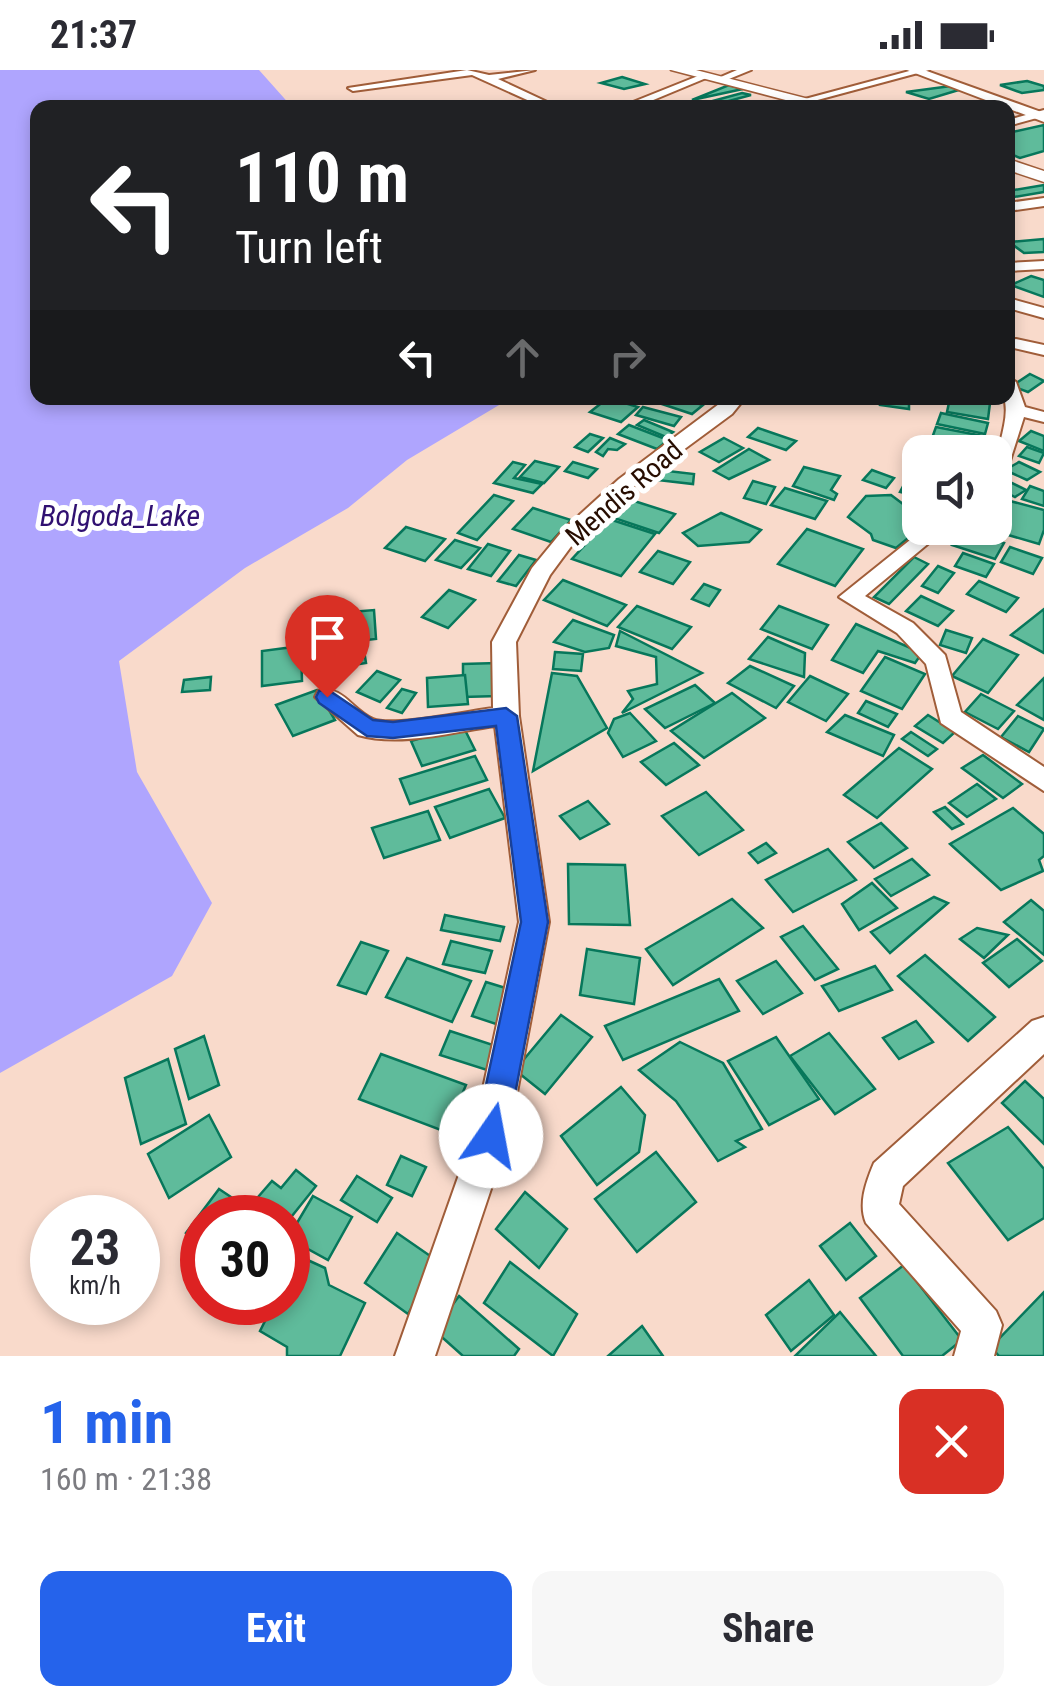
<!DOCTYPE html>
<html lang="en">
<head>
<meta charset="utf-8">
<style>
  body { margin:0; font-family:"Roboto Condensed",sans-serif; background:#f7f7f7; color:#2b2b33; height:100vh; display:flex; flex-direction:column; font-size:38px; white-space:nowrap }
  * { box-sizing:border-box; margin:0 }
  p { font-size:32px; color:#7c7c81 }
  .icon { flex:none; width:55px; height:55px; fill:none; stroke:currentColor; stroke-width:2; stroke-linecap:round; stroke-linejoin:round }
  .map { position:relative; height:1286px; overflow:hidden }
  .side { display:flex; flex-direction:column; background:#fff; flex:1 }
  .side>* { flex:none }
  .hud { position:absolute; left:30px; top:30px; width:985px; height:305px; border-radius:20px; box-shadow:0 5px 15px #0003; background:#202124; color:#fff; overflow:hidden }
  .fabs { position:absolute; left:902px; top:365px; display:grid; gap:20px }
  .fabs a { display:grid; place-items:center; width:110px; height:110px; border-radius:20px; background:#fff; box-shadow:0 5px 15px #0003; font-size:50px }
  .speed { position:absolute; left:30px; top:1125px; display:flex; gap:20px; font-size:50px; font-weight:700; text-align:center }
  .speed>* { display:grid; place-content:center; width:130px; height:130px; border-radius:50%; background:#fff; box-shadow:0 5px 15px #0003; line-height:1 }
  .speed small { font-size:25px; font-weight:400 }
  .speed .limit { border:15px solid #d22; background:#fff; color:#111 }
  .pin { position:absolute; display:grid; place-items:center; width:85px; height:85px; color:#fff; margin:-102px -42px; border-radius:50% 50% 50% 0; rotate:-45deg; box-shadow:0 0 10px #0007 }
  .pin .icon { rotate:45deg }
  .me { position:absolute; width:110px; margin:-55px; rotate:12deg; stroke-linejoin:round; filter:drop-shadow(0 0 8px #0008) }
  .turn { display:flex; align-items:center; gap:35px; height:210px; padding:0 40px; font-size:45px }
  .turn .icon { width:130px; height:130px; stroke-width:2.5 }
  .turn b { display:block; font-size:70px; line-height:85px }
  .lanes { display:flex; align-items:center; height:95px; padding:0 40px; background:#0003; justify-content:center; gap:50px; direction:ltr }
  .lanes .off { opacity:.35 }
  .round { display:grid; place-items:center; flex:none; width:105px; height:105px; border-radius:20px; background:#f7f7f7 }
  .overview { display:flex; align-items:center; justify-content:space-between; height:170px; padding:0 40px }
  h1 { font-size:60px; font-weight:700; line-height:75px; color:#2563eb }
  .button { display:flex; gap:20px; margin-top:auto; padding:20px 40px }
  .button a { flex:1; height:115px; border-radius:20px; background:#2563eb; color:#fff; font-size:40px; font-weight:700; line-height:115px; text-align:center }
  .button a+a { background:#f7f7f7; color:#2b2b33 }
  .status { display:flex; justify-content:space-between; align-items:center; height:70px; padding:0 50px; background:#fff; direction:ltr }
  .status svg { height:28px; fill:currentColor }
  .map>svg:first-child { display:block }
  .water { fill:#afa5fe }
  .building { fill:#5fbb9b; stroke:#07775b; stroke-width:2.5 }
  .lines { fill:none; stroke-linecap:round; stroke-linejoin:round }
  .minor-casing { stroke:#a05d39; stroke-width:4 }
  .major-casing { stroke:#a05d39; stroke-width:4 }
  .highway-casing { stroke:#a05d39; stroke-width:3 }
  .minor { fill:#fff; fill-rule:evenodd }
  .major { fill:#fff; fill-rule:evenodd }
  .highway { fill:#fff; fill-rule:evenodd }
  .route { fill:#2563eb; stroke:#184099; stroke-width:2.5 }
  .labels { text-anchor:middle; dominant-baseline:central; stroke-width:10; stroke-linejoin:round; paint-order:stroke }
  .street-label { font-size:28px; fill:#270d01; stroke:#fff }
  .water-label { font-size:30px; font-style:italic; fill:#301071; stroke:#fff }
</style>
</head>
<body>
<div class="status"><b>21:37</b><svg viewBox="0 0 49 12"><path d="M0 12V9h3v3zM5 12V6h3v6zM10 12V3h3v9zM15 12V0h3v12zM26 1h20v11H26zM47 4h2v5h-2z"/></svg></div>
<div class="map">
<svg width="1044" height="1286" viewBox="0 0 1044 1286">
  <rect width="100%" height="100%" fill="#f9dacb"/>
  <path class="water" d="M 0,0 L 259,0 L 292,37 L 38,38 L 38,328 L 511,328 L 407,390 L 348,438 L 245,498 L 119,591 L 137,702 L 212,833 L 172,906 L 0,1003 Z"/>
  <g class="building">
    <path d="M 622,7 L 645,14 L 624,19 L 601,13 Z"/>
    <path d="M 1027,11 L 1044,16 L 1044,20 L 1022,23 L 1000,15 Z"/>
    <path d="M 729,15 L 743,19 L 692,30 Z"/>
    <path d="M 951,16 L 962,19 L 929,29 L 906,22 Z"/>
    <path d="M 742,23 L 751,25 L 707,37 L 698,35 Z"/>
    <path d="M 1044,55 L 1044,81 L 1020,88 L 1008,83 L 1008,63 Z"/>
    <path d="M 1044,115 L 1044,122 L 1008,128 L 1008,121 Z"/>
    <path d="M 1044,169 L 1044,182 L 1024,183 L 1009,172 Z"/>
    <path d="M 1031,206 L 1044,210 L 1044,227 L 1011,215 Z"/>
    <path d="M 1030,304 L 1044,311 L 1028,322 L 1012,316 Z"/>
    <path d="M 608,328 L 638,337 L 621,352 L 590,342 Z"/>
    <path d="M 666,328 L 679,328 L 703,335 L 692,344 L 662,334 Z"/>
    <path d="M 881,328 L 909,330 L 909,339 L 880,335 Z"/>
    <path d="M 950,328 L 990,333 L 988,349 L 947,342 Z"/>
    <path d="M 643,337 L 681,347 L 674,356 L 636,345 Z"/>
    <path d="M 941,343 L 988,353 L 985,364 L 937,354 Z"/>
    <path d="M 644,350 L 673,362 L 666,367 L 637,355 Z"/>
    <path d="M 629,355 L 668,370 L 657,379 L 618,364 Z"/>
    <path d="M 936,357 L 983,366 L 980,378 L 932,368 Z"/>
    <path d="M 758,358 L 796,371 L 786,380 L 748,367 Z"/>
    <path d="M 1031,361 L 1044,366 L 1044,381 L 1019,371 Z"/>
    <path d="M 590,364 L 603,368 L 588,382 L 575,377 Z"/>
    <path d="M 610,368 L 625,374 L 617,380 L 608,379 L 603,386 L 596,382 Z"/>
    <path d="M 724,368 L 743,378 L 719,392 L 700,382 Z"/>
    <path d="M 1027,377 L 1044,383 L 1039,393 L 1019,386 Z"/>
    <path d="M 749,379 L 769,390 L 729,409 L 714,401 Z"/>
    <path d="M 535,391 L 559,397 L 544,413 L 520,407 Z"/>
    <path d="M 513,392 L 525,395 L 514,408 L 542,414 L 533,423 L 494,413 Z"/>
    <path d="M 573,392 L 597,399 L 588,408 L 565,401 Z"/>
    <path d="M 1019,392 L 1040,402 L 1027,410 L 1005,400 Z"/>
    <path d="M 804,397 L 840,406 L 831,420 L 837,424 L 834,430 L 793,416 Z"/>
    <path d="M 659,400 L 694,404 L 693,414 L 657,410 Z"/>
    <path d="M 872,400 L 894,408 L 886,418 L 863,410 Z"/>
    <path d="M 1000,407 L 1026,420 L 1015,427 L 995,417 L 995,410 Z"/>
    <path d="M 907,409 L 920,412 L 920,427 L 900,422 Z"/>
    <path d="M 753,411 L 775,417 L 766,434 L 744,428 Z"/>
    <path d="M 1030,416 L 1044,421 L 1044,436 L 1022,429 Z"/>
    <path d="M 785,418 L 827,431 L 815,449 L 771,435 Z"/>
    <path d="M 494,425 L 513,431 L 477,470 L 458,463 Z"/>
    <path d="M 891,425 L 919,446 L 913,464 L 896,478 L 873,470 L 871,464 L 848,447 L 866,426 Z"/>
    <path d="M 995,427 L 1044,440 L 1044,460 L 1039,474 L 984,458 L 995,458 Z"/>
    <path d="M 631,430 L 675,444 L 659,463 L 614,448 Z"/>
    <path d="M 533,438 L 571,450 L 551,472 L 513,459 Z"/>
    <path d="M 721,443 L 761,460 L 749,472 L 698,476 L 683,463 Z"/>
    <path d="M 609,449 L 655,464 L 621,506 L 572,489 Z"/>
    <path d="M 406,457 L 445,469 L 425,491 L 385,478 Z"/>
    <path d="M 807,459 L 863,479 L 835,516 L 778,494 Z"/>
    <path d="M 961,459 L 1004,473 L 995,489 L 952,475 Z"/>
    <path d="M 455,470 L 480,478 L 461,498 L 436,490 Z"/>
    <path d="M 488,474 L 510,481 L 491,506 L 468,499 Z"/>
    <path d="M 1010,477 L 1042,488 L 1033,504 L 1001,492 Z"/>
    <path d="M 658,481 L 690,492 L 673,514 L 640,502 Z"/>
    <path d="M 963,483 L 994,494 L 986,507 L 955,496 Z"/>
    <path d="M 519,485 L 536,490 L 516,516 L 498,511 Z"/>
    <path d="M 914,487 L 928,494 L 889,534 L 874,527 Z"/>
    <path d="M 938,496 L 954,503 L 938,523 L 922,516 Z"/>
    <path d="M 563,510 L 626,535 L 607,556 L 544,530 Z"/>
    <path d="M 979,511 L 1018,528 L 1006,542 L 967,524 Z"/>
    <path d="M 704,514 L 720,520 L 709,536 L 692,529 Z"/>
    <path d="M 449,520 L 475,530 L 448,558 L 422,547 Z"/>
    <path d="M 921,526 L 953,541 L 938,556 L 906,541 Z"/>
    <path d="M 637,536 L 691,557 L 672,579 L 618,557 Z"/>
    <path d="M 779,536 L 828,555 L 812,579 L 761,559 Z"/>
    <path d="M 1044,539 L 1044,583 L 1011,565 Z"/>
    <path d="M 374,540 L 376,569 L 328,574 L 327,544 Z"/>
    <path d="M 573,550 L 614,565 L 609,578 L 585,582 L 554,572 Z"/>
    <path d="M 856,554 L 922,583 L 915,593 L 878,581 L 863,603 L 832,590 Z"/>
    <path d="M 946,560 L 972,568 L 966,583 L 940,575 Z"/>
    <path d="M 620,561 L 702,603 L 622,643 L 633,629 L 628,621 L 657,614 L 656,587 L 616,576 Z"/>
    <path d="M 768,567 L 805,583 L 804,607 L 749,589 Z"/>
    <path d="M 983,569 L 1018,585 L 988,623 L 952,606 Z"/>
    <path d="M 363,574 L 366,593 L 334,598 L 331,578 Z"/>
    <path d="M 301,576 L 302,611 L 262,616 L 262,581 Z"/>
    <path d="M 555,582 L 583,584 L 581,601 L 553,599 Z"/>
    <path d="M 885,587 L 925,604 L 902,639 L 861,621 Z"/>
    <path d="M 497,593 L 498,626 L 463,627 L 463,594 Z"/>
    <path d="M 750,596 L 794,616 L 776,638 L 728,613 Z"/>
    <path d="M 377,601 L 400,610 L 380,632 L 357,622 Z"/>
    <path d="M 552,603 L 577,606 L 607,658 L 533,701 Z"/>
    <path d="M 465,605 L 468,634 L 428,637 L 427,608 Z"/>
    <path d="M 810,606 L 848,624 L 826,651 L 788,632 Z"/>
    <path d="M 211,607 L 210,620 L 182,622 L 184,610 Z"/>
    <path d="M 1044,608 L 1044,650 L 1017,635 Z"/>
    <path d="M 695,615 L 715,633 L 665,658 L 645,639 Z"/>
    <path d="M 402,619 L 416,623 L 402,643 L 387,638 Z"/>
    <path d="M 317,620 L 335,650 L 293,666 L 276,635 Z"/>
    <path d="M 732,623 L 765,648 L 704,688 L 671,661 Z"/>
    <path d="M 981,624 L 1014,641 L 998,659 L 965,642 Z"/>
    <path d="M 866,631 L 897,644 L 888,657 L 858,643 Z"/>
    <path d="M 630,643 L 656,671 L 623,687 L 608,663 L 614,649 Z"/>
    <path d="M 845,645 L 894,665 L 883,686 L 827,662 Z"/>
    <path d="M 928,645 L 955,662 L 943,673 L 915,656 Z"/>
    <path d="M 1018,646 L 1044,659 L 1029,682 L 1001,667 Z"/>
    <path d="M 463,656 L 475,680 L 422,696 L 411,671 Z"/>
    <path d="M 911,662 L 937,679 L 928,686 L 902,669 Z"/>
    <path d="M 674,673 L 699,695 L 666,715 L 641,692 Z"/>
    <path d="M 899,678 L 932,699 L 877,748 L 844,725 Z"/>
    <path d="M 983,685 L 1022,714 L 1003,728 L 962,698 Z"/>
    <path d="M 475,686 L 487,710 L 410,734 L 400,709 Z"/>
    <path d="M 977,714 L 996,729 L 967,747 L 949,733 Z"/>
    <path d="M 489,719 L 505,748 L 450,768 L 435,737 Z"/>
    <path d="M 706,722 L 743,760 L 699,785 L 662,746 Z"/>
    <path d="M 588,731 L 609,754 L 580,769 L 560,746 Z"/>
    <path d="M 945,737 L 963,754 L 952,759 L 934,742 Z"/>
    <path d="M 1013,738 L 1044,764 L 1044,786 L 1039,790 L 1043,801 L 1001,820 L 950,774 Z"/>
    <path d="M 428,741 L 440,770 L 384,788 L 372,758 Z"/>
    <path d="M 881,753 L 907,778 L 874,798 L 848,772 Z"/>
    <path d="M 766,773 L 776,783 L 758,793 L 749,783 Z"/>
    <path d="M 828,779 L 856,810 L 793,842 L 766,810 Z"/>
    <path d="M 912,789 L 929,805 L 891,826 L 875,809 Z"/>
    <path d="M 568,794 L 625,795 L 630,855 L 569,854 Z"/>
    <path d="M 872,813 L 897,838 L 859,860 L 842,834 Z"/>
    <path d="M 934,827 L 948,833 L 890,883 L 871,862 Z"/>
    <path d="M 732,829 L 763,858 L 673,915 L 646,879 Z"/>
    <path d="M 1031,830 L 1044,841 L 1044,885 L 1004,852 Z"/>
    <path d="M 445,845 L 504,857 L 500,871 L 441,860 Z"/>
    <path d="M 803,856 L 838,899 L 815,910 L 781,867 Z"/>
    <path d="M 977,858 L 1008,865 L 984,888 L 960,869 Z"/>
    <path d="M 1017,869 L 1042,891 L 1009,917 L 983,893 Z"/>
    <path d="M 451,871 L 492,881 L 485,903 L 443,894 Z"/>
    <path d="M 361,872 L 388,881 L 366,924 L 338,915 Z"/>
    <path d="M 587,879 L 640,888 L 634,934 L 580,925 Z"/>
    <path d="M 925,885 L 995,947 L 968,971 L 898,906 Z"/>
    <path d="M 407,888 L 471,911 L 452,952 L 386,927 Z"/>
    <path d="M 776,891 L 802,923 L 763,944 L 737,911 Z"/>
    <path d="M 875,896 L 892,920 L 839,941 L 822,916 Z"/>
    <path d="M 719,909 L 739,941 L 623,990 L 605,956 Z"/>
    <path d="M 486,912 L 512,920 L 499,955 L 472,946 Z"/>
    <path d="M 561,945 L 592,967 L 545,1024 L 515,1000 Z"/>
    <path d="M 916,951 L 933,972 L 899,989 L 883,968 Z"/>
    <path d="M 450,961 L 496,976 L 487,1000 L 440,985 Z"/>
    <path d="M 829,963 L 875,1019 L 835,1044 L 790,986 Z"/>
    <path d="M 204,966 L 219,1015 L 189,1029 L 175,979 Z"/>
    <path d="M 776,967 L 819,1029 L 769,1055 L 728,991 Z"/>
    <path d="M 680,972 L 723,993 L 762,1059 L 736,1071 L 745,1077 L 718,1091 L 676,1031 L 639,1000 Z"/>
    <path d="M 381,984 L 466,1015 L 446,1062 L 359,1029 Z"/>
    <path d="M 168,989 L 186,1054 L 141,1074 L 125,1008 Z"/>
    <path d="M 1025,1011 L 1044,1029 L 1044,1074 L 1002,1033 Z"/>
    <path d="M 621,1017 L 645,1045 L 639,1082 L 597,1115 L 561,1066 Z"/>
    <path d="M 209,1045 L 231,1087 L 169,1128 L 148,1084 Z"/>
    <path d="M 1008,1057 L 1044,1099 L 1044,1148 L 1008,1170 L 948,1093 Z"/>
    <path d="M 656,1082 L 696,1132 L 637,1182 L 595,1129 Z"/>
    <path d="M 401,1086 L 426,1097 L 412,1126 L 387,1115 Z"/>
    <path d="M 296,1100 L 316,1116 L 288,1151 L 258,1127 L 272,1111 L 281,1118 Z"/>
    <path d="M 357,1106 L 392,1128 L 377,1152 L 341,1130 Z"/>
    <path d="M 219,1119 L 249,1139 L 243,1148 L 202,1148 L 202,1174 L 186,1163 Z"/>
    <path d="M 525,1122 L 567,1159 L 539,1198 L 496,1159 Z"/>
    <path d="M 313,1126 L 352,1147 L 328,1190 L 288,1168 Z"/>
    <path d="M 850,1153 L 876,1186 L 846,1210 L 820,1176 Z"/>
    <path d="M 397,1163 L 439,1192 L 408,1244 L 365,1213 Z"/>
    <path d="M 288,1181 L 325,1198 L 329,1215 L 365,1233 L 340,1286 L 287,1286 L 287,1277 L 260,1261 L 269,1243 L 249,1232 L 288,1232 Z"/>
    <path d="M 510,1192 L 577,1244 L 553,1286 L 484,1233 Z"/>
    <path d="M 904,1195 L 962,1270 L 942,1286 L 903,1286 L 860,1228 Z"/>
    <path d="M 809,1210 L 834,1245 L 791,1281 L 766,1245 Z"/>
    <path d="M 1044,1222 L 1044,1286 L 999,1286 L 991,1277 Z"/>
    <path d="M 459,1226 L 519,1279 L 514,1286 L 463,1286 L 434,1260 Z"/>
    <path d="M 840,1242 L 876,1286 L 795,1286 Z"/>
    <path d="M 642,1256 L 663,1286 L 608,1286 Z"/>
  </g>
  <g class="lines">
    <g class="minor-casing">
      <g id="minor">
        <path d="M 467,0 L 489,5 L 535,0 L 498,9 L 560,38 L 545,38 L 472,5 L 353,21 L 348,18 Z"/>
        <path d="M 737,0 L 751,0 L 724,11 L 716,9 Z"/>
        <path d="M 913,0 L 929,0 L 810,32 L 805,29 Z"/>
        <path d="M 703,4 L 711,6 L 634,38 L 618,38 Z"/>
        <path d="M 1044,40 L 1044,46 L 1008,56 L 1008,50 Z"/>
        <path d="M 1044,128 L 1044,136 L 1008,141 L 1008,133 Z"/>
        <path d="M 1044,191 L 1044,199 L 1008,201 L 1008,193 Z"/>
        <path d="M 1008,228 L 1044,238 L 1044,248 L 1008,238 Z"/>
        <path d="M 1016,269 L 1044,275 L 1044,285 L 1010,277 L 1010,271 Z"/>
        <path d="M 1008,307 L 1016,312 L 1025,337 L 1044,342 L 1044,352 L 1024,347 L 1010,391 L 995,404 C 995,379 1011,349 1004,328 L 1008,328 Z"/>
        <path d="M 727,328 L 745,328 L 732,344 L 633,417 L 578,467 L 550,505 L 516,572 L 519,646 L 549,852 L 509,1065 L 435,1286 L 395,1286 L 473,1065 L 519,852 L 495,656 C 452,662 400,677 358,665 L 315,627 L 318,621 C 342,614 353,641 373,649 C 393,657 469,641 493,638 L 492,572 L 532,498 L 564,459 L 619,409 Z"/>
        <path d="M 855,328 L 874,328 L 865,333 Z"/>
        <path d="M 925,458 L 947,458 L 865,526 L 913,553 L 945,585 L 961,642 L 1044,697 L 1044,721 L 941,653 L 926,594 L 897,563 L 839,527 Z"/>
        <path d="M 1044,947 L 1044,984 L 903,1116 L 899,1134 L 996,1241 L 1002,1255 L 994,1286 L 954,1286 L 961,1261 L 866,1153 C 858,1134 866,1112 874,1093 L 1032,951 Z"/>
      </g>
    </g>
    <g class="major-casing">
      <path id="major" d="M 907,0 L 924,0 L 1044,43 L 1044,52 Z"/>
    </g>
    <g class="highway-casing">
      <g id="highway">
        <path d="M 671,0 L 696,0 L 844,38 L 816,38 Z"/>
        <path d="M 1008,89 L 1044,101 L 1044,112 L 1008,100 Z"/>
      </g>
    </g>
    <use href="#minor" class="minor"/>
    <use href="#major" class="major"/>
    <use href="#highway" class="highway"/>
  </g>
  <path class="route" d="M 327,619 L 373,650 L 393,652 L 506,638 L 517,646 L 548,852 L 507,1066 L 502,1077 L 491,1082 L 480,1077 L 475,1066 L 521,852 L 496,656 L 393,668 L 367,666 L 319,633 L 316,627 L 319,621 Z"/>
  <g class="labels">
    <g class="street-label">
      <text transform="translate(624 423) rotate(-41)">Mendis Road</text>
    </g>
    <g class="water-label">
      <text x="120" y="445">Bolgoda_Lake</text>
    </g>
  </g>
</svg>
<div class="fabs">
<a><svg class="icon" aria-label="sound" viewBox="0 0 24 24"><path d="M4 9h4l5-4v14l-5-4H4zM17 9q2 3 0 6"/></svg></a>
</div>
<div class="speed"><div>23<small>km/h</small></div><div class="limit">30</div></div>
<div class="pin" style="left:327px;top:627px;background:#d93025"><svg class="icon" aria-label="arrive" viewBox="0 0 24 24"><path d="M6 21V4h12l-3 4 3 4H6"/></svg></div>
<svg class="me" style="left:491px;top:1066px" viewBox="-20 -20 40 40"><circle r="19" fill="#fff"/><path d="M0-13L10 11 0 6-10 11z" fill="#2563eb"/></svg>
<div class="hud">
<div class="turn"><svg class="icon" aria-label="left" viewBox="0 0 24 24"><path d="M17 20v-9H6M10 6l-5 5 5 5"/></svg><div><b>110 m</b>Turn left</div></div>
<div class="lanes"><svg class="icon" aria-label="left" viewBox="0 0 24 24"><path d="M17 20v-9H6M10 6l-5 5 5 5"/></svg><svg class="icon off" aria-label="ahead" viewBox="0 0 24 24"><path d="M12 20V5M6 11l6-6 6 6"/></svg><svg class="icon off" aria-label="right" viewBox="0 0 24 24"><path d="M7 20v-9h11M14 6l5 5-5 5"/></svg></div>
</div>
</div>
<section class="side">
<div class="overview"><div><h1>1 min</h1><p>160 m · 21:38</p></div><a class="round" style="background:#d93025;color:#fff"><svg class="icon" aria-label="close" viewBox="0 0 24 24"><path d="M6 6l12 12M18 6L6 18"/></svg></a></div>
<div class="button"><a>Exit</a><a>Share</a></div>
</section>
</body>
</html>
